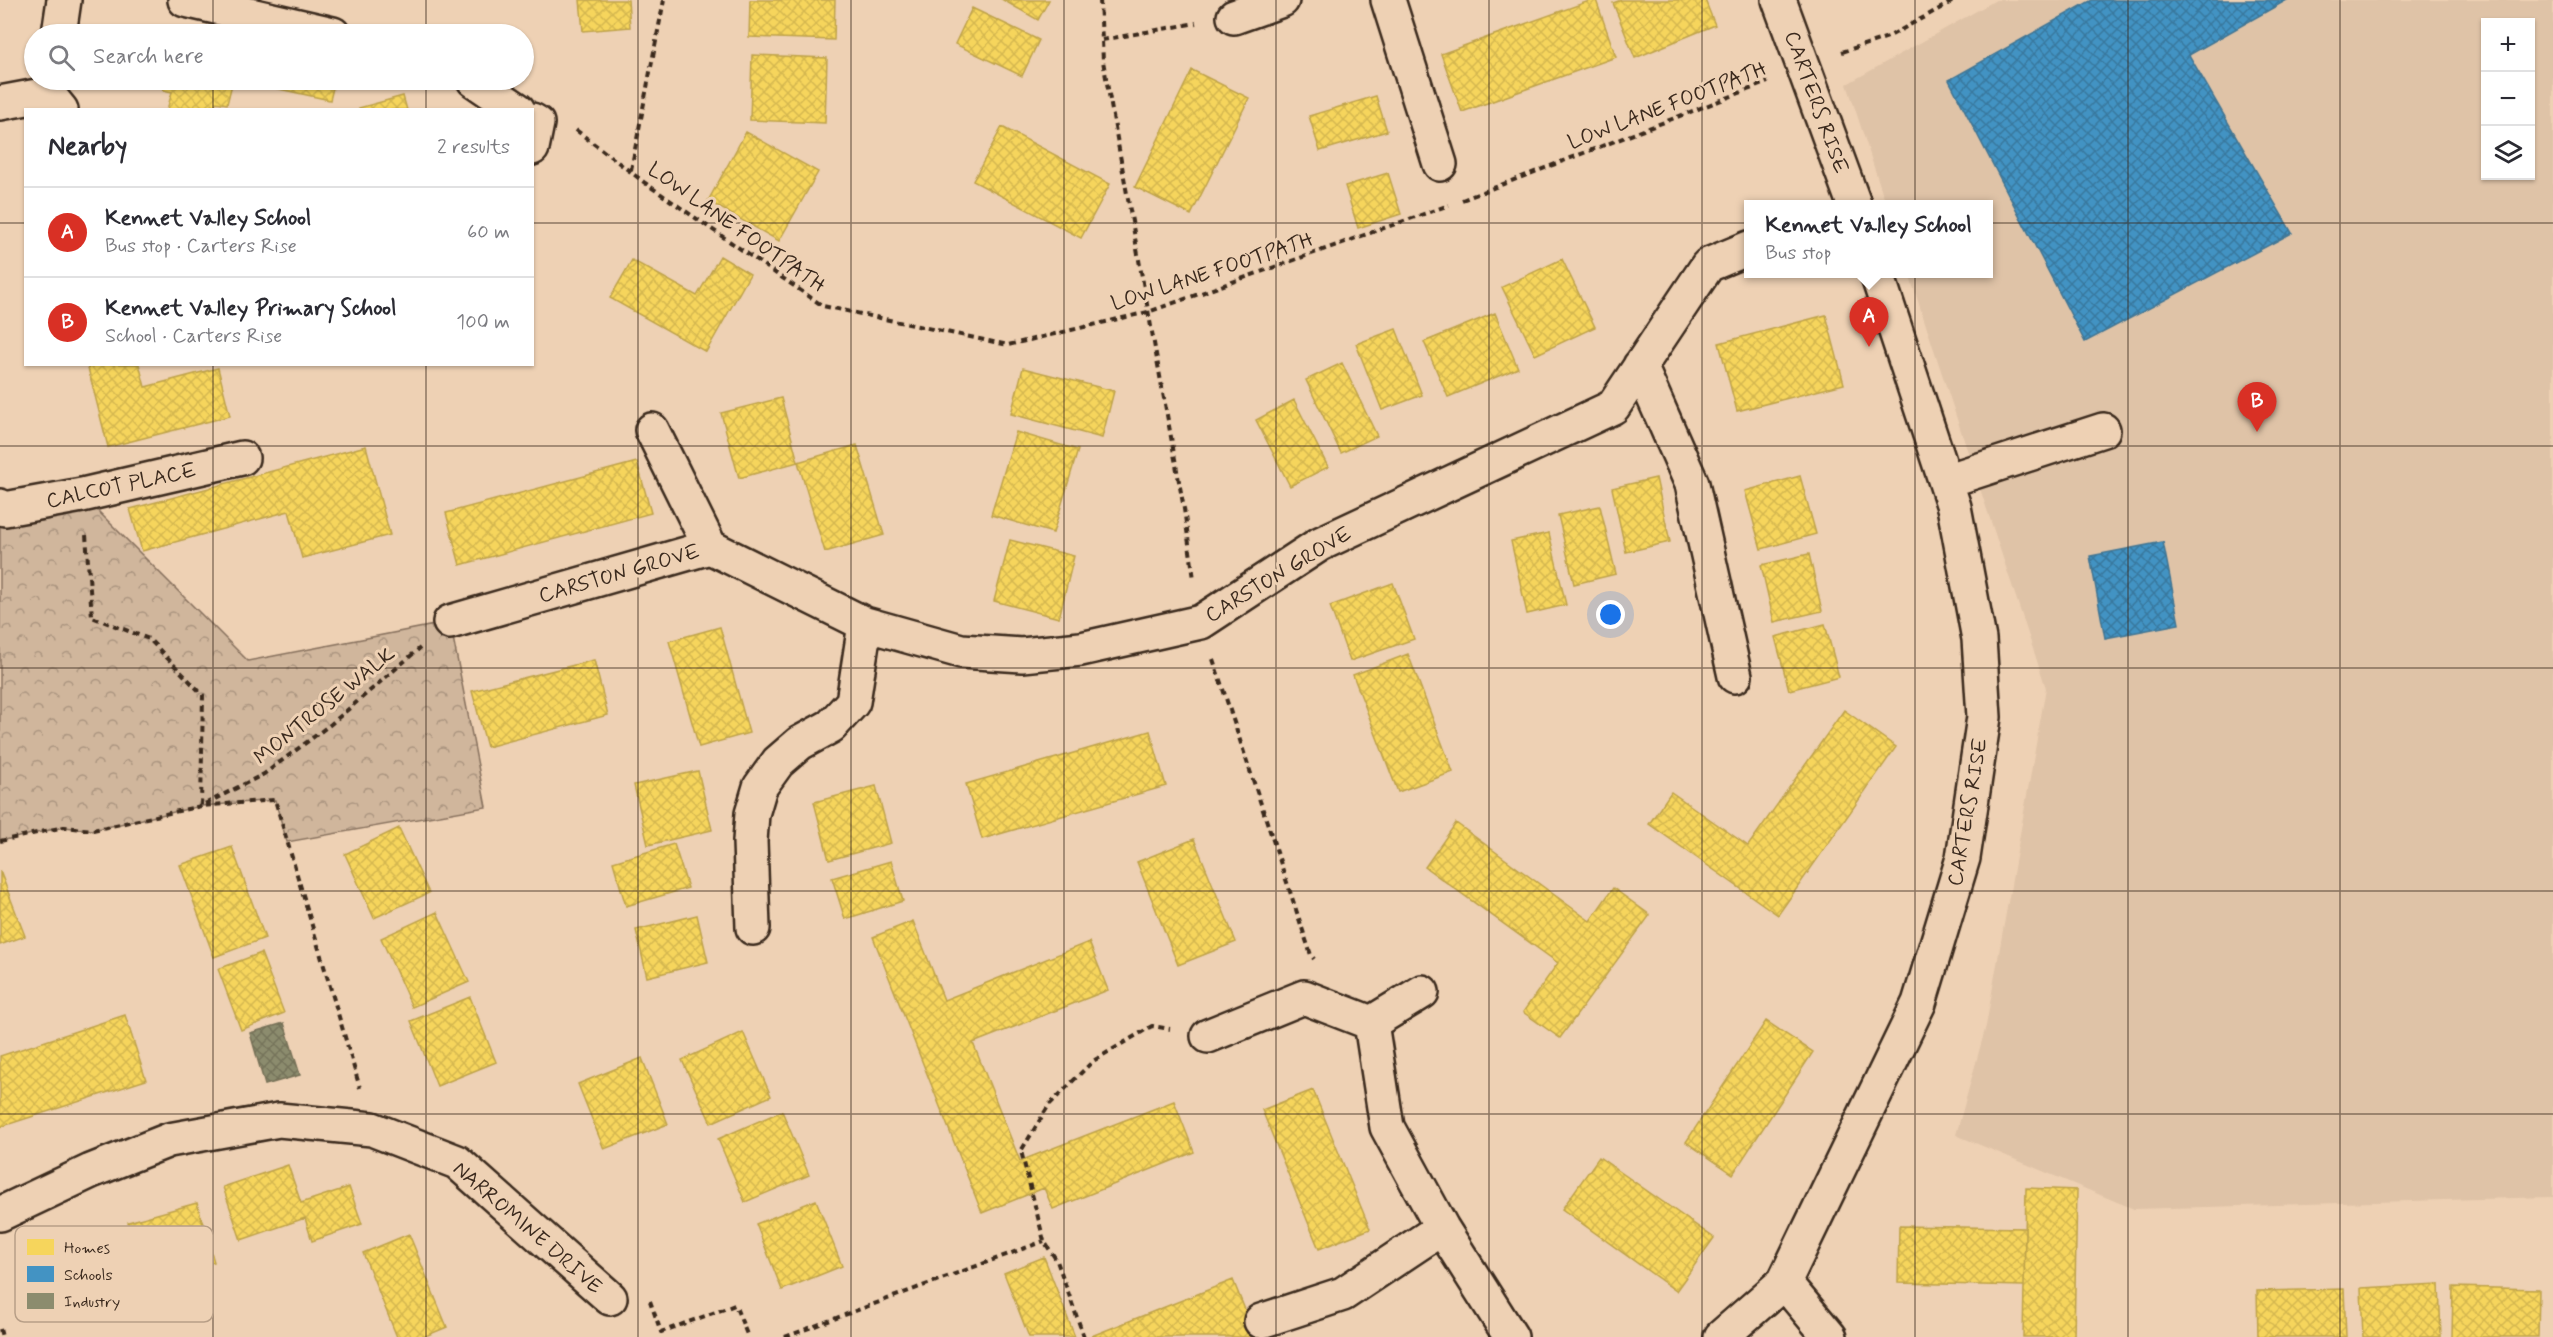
<!DOCTYPE html>
<meta charset="utf-8">
<style>
body{margin:0;font-family:Mynerve,sans-serif;background:#f2f2f3;color:#2b2b33}
.controls{position:absolute;right:18px;top:18px;display:grid;overflow:hidden;border-radius:0px;box-shadow:0 2px 4px #0004}
.controls button{width:54px;height:54px;display:grid;place-items:center;padding:0;border:0;border-bottom:2px solid #e1e1e2;background:#fff;color:#2b2b33;font:30px sans-serif}
.you{position:absolute;left:1611px;top:615px;width:21px;height:21px;margin:-15px;border:4px solid #fff;border-radius:50%;background:#1a73e8;box-shadow:0 0 0 9px #1a73e833}
.badge{display:grid;place-items:center;width:39px;height:39px;border-radius:50%;background:#d93025;color:#fff;font-size:20px;font-weight:700}
.pin{position:absolute;translate:-50% -50px;filter:drop-shadow(0 2px 3px #0008)}
.pin::after{content:'';position:absolute;top:32px;width:21px;height:18px;background:inherit;clip-path:polygon(0 0,100% 0,50% 100%)}
.popup{position:absolute;left:1744px;top:200px;width:249px;height:78px;box-sizing:border-box;display:grid;place-content:center;border-radius:0px;background:#fff;filter:drop-shadow(0 2px 4px #0005);font-size:20px;white-space:nowrap;color:#7c7c81}
.popup b{font-size:22px;color:#2b2b33}
.popup::after{content:'';position:absolute;left:50%;top:100%;margin-left:-12px;border:12px solid transparent;border-top-color:#fff}
.list{margin:0;padding:0;list-style:none}
h2{display:flex;justify-content:space-between;align-items:center;height:78px;margin:0;padding:0 24px;font-size:26px}
h2 small{font-size:20px;font-weight:400;color:#7c7c81}
.list li{display:grid;grid-template-columns:39px 1fr auto;gap:18px;align-items:center;box-sizing:border-box;height:90px;padding:0 24px;border-top:2px solid #e1e1e2}
.list b{display:block;font-size:22px;white-space:nowrap}
.list p{margin:0;font-size:20px;white-space:nowrap;color:#7c7c81}
.list em{font-size:20px;font-style:normal;color:#7c7c81}
.icon{flex:none;width:33px;height:33px;fill:none;stroke:currentColor;stroke-width:2;stroke-linecap:round;stroke-linejoin:round}
.map{position:relative;flex:none;width:2553px;height:1337px;overflow:hidden}
.search{position:absolute;background:#fff;box-shadow:0 2px 4px #0004;left:24px;top:24px;width:510px;height:66px;display:flex;align-items:center;gap:15px;box-sizing:border-box;padding:0 21px;border-radius:33px;color:#7c7c81;font-size:22px}
.panel{position:absolute;background:#fff;box-shadow:0 2px 4px #0004;left:24px;top:108px;width:510px;height:258px;border-radius:0px}
.map>svg:first-child{display:block}
.built{fill:#dfc3a7;fill-rule:evenodd}
.park{fill:url(#park-crowns);stroke:#86705d;stroke-width:1.5}
.homes{fill:url(#homes-cross-hatch);stroke:#bea249;stroke-width:1.5}
.schools{fill:url(#schools-cross-hatch);stroke:#417492;stroke-width:1.5}
.industry{fill:url(#industry-cross-hatch);stroke:#746f56;stroke-width:1.5}
.lines{fill:none;stroke-linecap:round;stroke-linejoin:round}
.minor-casing{stroke:#3b2a1e;stroke-width:38}
.path{stroke:#3b2a1e;stroke-width:4;stroke-dasharray:6 4.5;stroke-linecap:butt}
.minor{stroke:#eed1b4;stroke-width:33}
.grid{fill:none;stroke:#3b2a1e;stroke-width:1.5;stroke-opacity:0.55}
.labels{text-anchor:middle;stroke-width:6;stroke-linejoin:round;paint-order:stroke}
.street-label{font-size:21px;fill:#3b2a1e;stroke:#eed1b4}
.key{fill:#eed1b4;stroke:#b89f87;stroke-width:1.5}
.key-label{font-size:16px;fill:#3b2a1e}
</style>
<div class="map">
<svg width="2553" height="1337" viewBox="0 0 2553 1337">
<defs>
<pattern id="park-crowns" width="20" height="18" patternUnits="userSpaceOnUse" patternTransform="scale(1.5)"><rect width="20" height="18" fill="#d0b69c"/><path d="M2 6a3 3 0 1 1 6 0M12 15a3 3 0 1 1 6 0" fill="none" stroke="#aa947f"/></pattern>
<pattern id="homes-cross-hatch" width="8" height="8" patternUnits="userSpaceOnUse" patternTransform="scale(1.5)"><rect width="8" height="8" fill="#f6d55c"/><path d="M0 0l8 8M0 8l8-8" fill="none" stroke="#d4b750"/></pattern>
<pattern id="schools-cross-hatch" width="8" height="8" patternUnits="userSpaceOnUse" patternTransform="scale(1.5)"><rect width="8" height="8" fill="#4393c3"/><path d="M0 0l8 8M0 8l8-8" fill="none" stroke="#39789e"/></pattern>
<pattern id="industry-cross-hatch" width="8" height="8" patternUnits="userSpaceOnUse" patternTransform="scale(1.5)"><rect width="8" height="8" fill="#8c8c6e"/><path d="M0 0l8 8M0 8l8-8" fill="none" stroke="#74735a"/></pattern>
</defs>
<rect width="100%" height="100%" fill="#eed1b4"/>
<filter id="ink" filterUnits="userSpaceOnUse"><feTurbulence type="fractalNoise" baseFrequency=".0167" numOctaves="2"/><feDisplacementMap in="SourceGraphic" scale="12" xChannelSelector="R" yChannelSelector="G"/><feConvolveMatrix kernelMatrix="1 2 1 2 8 2 1 2 1" color-interpolation-filters="sRGB"/></filter>
<g filter="url(#ink)">
<path class="built" d="M 1996,0 L 2553,0 L 2553,1197 L 2134,1209 L 1956,1135 L 1986,1026 L 2046,688 L 1909,274 L 1989,274 L 1989,204 L 1886,204 L 1847,84 ZM 2486,22 L 2530,22 L 2530,176 L 2486,176 Z"/>
<path class="park" d="M 82,495 L 248,661 L 450,622 L 486,807 L 287,842 L 275,800 L 201,806 L 93,830 L 64,827 L 0,841 L 0,510 Z"/>
<path class="homes" d="M 580,0 L 628,0 L 630,27 L 583,31 Z
M 750,0 L 835,0 L 834,40 L 749,37 Z
M 1003,0 L 1049,0 L 1038,20 Z
M 1592,0 L 1596,0 L 1616,57 L 1462,112 L 1441,54 Z
M 1621,0 L 1705,0 L 1715,25 L 1635,58 L 1613,3 Z
M 972,8 L 1039,40 L 1022,76 L 955,44 Z
M 187,29 L 209,34 L 186,34 Z
M 752,55 L 827,58 L 825,123 L 750,120 Z
M 1192,70 L 1249,98 L 1191,215 L 1135,187 Z
M 166,80 L 233,80 L 227,104 L 216,102 L 214,110 L 167,110 L 172,92 L 163,90 Z
M 257,80 L 335,80 L 330,100 L 256,84 Z
M 403,96 L 407,110 L 360,110 L 359,108 Z
M 1376,96 L 1387,131 L 1320,151 L 1309,116 Z
M 1002,127 L 1110,184 L 1081,238 L 973,181 Z
M 746,132 L 818,172 L 779,241 L 708,201 Z
M 1388,173 L 1401,214 L 1358,228 L 1345,186 Z
M 720,256 L 750,274 L 706,352 L 610,298 L 632,260 L 697,296 Z
M 1562,259 L 1595,327 L 1535,355 L 1502,287 Z
M 1495,313 L 1518,368 L 1448,397 L 1424,342 Z
M 1826,315 L 1844,384 L 1737,411 L 1719,343 Z
M 1396,329 L 1422,395 L 1382,410 L 1356,344 Z
M 1342,363 L 1377,436 L 1341,453 L 1306,380 Z
M 87,364 L 139,364 L 145,387 L 218,368 L 230,416 L 108,447 Z
M 1023,368 L 1114,391 L 1102,438 L 1011,414 Z
M 781,398 L 798,462 L 739,478 L 721,413 Z
M 1294,400 L 1328,467 L 1290,486 L 1256,420 Z
M 1016,432 L 1078,450 L 1053,533 L 991,515 Z
M 857,445 L 884,535 L 825,552 L 798,462 Z
M 366,446 L 390,535 L 302,558 L 289,511 L 142,551 L 130,509 Z
M 637,462 L 651,513 L 460,565 L 446,513 Z
M 1800,476 L 1816,534 L 1761,549 L 1745,491 Z
M 1656,478 L 1670,542 L 1626,552 L 1612,488 Z
M 1600,506 L 1616,574 L 1574,584 L 1558,515 Z
M 1549,533 L 1566,605 L 1527,614 L 1511,541 Z
M 1010,540 L 1074,556 L 1059,618 L 994,601 Z
M 1809,554 L 1822,611 L 1774,622 L 1761,565 Z
M 1393,583 L 1414,639 L 1350,661 L 1330,606 Z
M 1825,624 L 1839,677 L 1789,690 L 1775,637 Z
M 720,627 L 749,733 L 699,747 L 669,641 Z
M 1408,654 L 1453,772 L 1398,792 L 1353,675 Z
M 594,660 L 608,715 L 487,747 L 472,691 Z
M 1844,710 L 1896,747 L 1778,915 L 1649,824 L 1671,792 L 1748,846 Z
M 1150,731 L 1166,786 L 982,839 L 966,784 Z
M 698,771 L 712,830 L 648,845 L 634,785 Z
M 876,786 L 891,843 L 829,860 L 814,802 Z
M 1456,823 L 1590,921 L 1613,888 L 1650,915 L 1560,1038 L 1523,1012 L 1558,963 L 1425,867 Z
M 399,828 L 429,893 L 374,918 L 345,854 Z
M 1194,839 L 1236,942 L 1178,965 L 1137,862 Z
M 674,844 L 688,888 L 626,906 L 613,862 Z
M 232,847 L 265,938 L 214,957 L 180,865 Z
M 891,861 L 903,901 L 845,919 L 832,878 Z
M 0,871 L 25,936 L 0,945 Z
M 437,912 L 469,982 L 412,1007 L 381,938 Z
M 697,915 L 708,962 L 647,977 L 636,930 Z
M 913,921 L 944,1000 L 1089,942 L 1108,990 L 973,1043 L 1020,1161 L 1174,1101 L 1194,1152 L 1053,1209 L 1044,1188 L 982,1213 L 873,937 Z
M 261,953 L 284,1013 L 241,1030 L 218,969 Z
M 470,997 L 496,1062 L 437,1086 L 411,1021 Z
M 125,1015 L 146,1080 L 0,1127 L 0,1056 Z
M 1766,1021 L 1813,1052 L 1733,1174 L 1686,1142 Z
M 743,1032 L 771,1096 L 711,1123 L 682,1060 Z
M 642,1058 L 668,1124 L 604,1149 L 578,1084 Z
M 1313,1090 L 1370,1229 L 1319,1249 L 1262,1110 Z
M 782,1111 L 809,1175 L 745,1202 L 718,1139 Z
M 1599,1157 L 1714,1238 L 1676,1291 L 1562,1209 Z
M 288,1165 L 301,1203 L 349,1187 L 362,1224 L 312,1241 L 305,1218 L 241,1240 L 223,1187 Z
M 2026,1188 L 2077,1190 L 2074,1337 L 2023,1337 Z
M 816,1200 L 842,1266 L 782,1290 L 756,1224 Z
M 197,1203 L 214,1262 L 144,1281 L 128,1222 Z
M 1899,1226 L 2025,1228 L 2024,1286 L 1898,1283 Z
M 409,1234 L 447,1327 L 423,1337 L 397,1337 L 363,1253 Z
M 94,1235 L 111,1294 L 53,1311 L 35,1253 Z
M 1044,1257 L 1075,1337 L 1029,1337 L 1004,1273 Z
M 1233,1280 L 1256,1337 L 1089,1337 Z
M 2439,1284 L 2441,1337 L 2363,1337 L 2361,1288 Z
M 2453,1287 L 2539,1289 L 2538,1337 L 2452,1337 Z
M 2344,1289 L 2346,1337 L 2258,1337 L 2257,1291 Z"/>
<path class="schools" d="M 2092,0 L 2287,0 L 2189,55 L 2292,233 L 2085,342 L 1949,80 Z
M 2163,542 L 2179,624 L 2105,638 L 2090,556 Z"/>
<path class="industry" d="M 284,1023 L 300,1075 L 265,1085 L 250,1033 Z"/>
<g class="lines">
<g class="minor-casing">
<path id="minor" d="M 185,0 L 333,34
M 1388,0 L 1440,164
M 1779,0 L 1854,204
M 1234,17 L 1282,0
M 59,34 L 64,0
M 474,80 L 518,110
M 0,103 L 48,94 L 61,110
M 532,120 L 537,123 L 532,148
M 1640,366 L 1692,484 L 1735,676
M 652,430 L 710,547
M 1946,481 L 2103,430
M 0,506 L 5,509 L 82,495 L 242,458
M 450,622 L 710,547 L 865,624 L 961,651 L 1022,655 L 1081,649 L 1201,622 L 1320,544 L 1613,407 L 1708,265 L 1749,248
M 753,928 L 750,841 L 752,814 L 760,787 L 778,762 L 800,743 L 831,726 L 853,702 L 865,624
M 1371,1023 L 1387,1127 L 1442,1228 L 1511,1337
M 1208,1036 L 1304,997 L 1371,1023 L 1422,992
M 0,1214 L 91,1171 L 169,1140 L 279,1120 L 372,1129 L 457,1162 L 610,1298
M 1784,1282 L 1830,1337
M 1261,1321 L 1343,1294 L 1442,1228
M 1721,1337 L 1784,1282 L 1919,1003 L 1963,858 L 1984,717 L 1979,639 L 1954,507 L 1877,274"/>
</g>
<path class="path" d="M 1100,0 L 1103,61 L 1184,509 L 1194,579
M 371,27 L 403,34
M 1102,40 L 1196,23
M 1842,52 L 1888,37 L 1955,0
M 576,130 L 645,183 L 823,306 L 1008,345 L 1148,312 L 1449,205
M 631,170 L 664,0
M 1462,200 L 1768,82
M 86,535 L 92,617 L 149,639 L 203,695 L 201,806 L 275,800 L 360,1088
M 1213,659 L 1311,955 L 1314,959
M 0,841 L 64,827 L 93,830 L 201,806 L 264,774 L 331,724 L 420,648
M 650,1301 L 661,1332 L 735,1305 L 748,1337
M 0,1329 L 2,1337
M 785,1337 L 1044,1241
M 1084,1337 L 1057,1261 L 1044,1241 L 1021,1151 L 1049,1105 L 1093,1061 L 1152,1026 L 1170,1029"/>
<use href="#minor" class="minor"/>
</g>
</g>
<path class="grid" d="M 213,0 L 213,34M 426,0 L 426,34M 638,0 L 638,1337M 851,0 L 851,1337M 1064,0 L 1064,1337M 1276,0 L 1276,1337M 1489,0 L 1489,1337M 1702,0 L 1702,1337M 1915,0 L 1915,1337M 2128,0 L 2128,1337M 2340,0 L 2340,1337M 213,80 L 213,110M 426,80 L 426,110M 0,223 L 26,223M 532,223 L 2553,223M 213,364 L 213,1337M 426,364 L 426,1337M 0,446 L 2553,446M 0,668 L 2553,668M 0,891 L 2553,891M 0,1114 L 2553,1114"/>
<g class="labels">
<g class="street-label">
<text transform="translate(1817 102) rotate(70)" y="7">CARTERS RISE</text>
<text transform="translate(1667 105) rotate(-21)" y="7">LOW LANE FOOTPATH</text>
<text transform="translate(737 227) rotate(35)" y="7">LOW LANE FOOTPATH</text>
<text transform="translate(1212 271) rotate(-18)" y="7">LOW LANE FOOTPATH</text>
<text transform="translate(121 485) rotate(-12)" y="7">CALCOT PLACE</text>
<text transform="translate(619 573) rotate(-16)" y="7">CARSTON GROVE</text>
<text transform="translate(1278 574) rotate(-31)" y="7">CARSTON GROVE</text>
<text transform="translate(324 705) rotate(-39)" y="7">MONTROSE WALK</text>
<text transform="translate(1967 812) rotate(-80)" y="7">CARTERS RISE</text>
<text transform="translate(528 1227) rotate(41)" y="7">NARROMINE DRIVE</text>
</g>
</g>
<rect x="15" y="1226" width="198" height="96" rx="9" class="key"/>
<rect x="27" y="1239" width="27" height="16" fill="#f6d55c"/>
<rect x="27" y="1266" width="27" height="16" fill="#4393c3"/>
<rect x="27" y="1293" width="27" height="16" fill="#8c8c6e"/>
<g class="key-label">
<text x="64" y="1253">Homes</text>
<text x="64" y="1280">Schools</text>
<text x="64" y="1307">Industry</text>
</g>
</svg>
<div class="controls">
<button>+</button>
<button>−</button>
<button><svg class="icon" aria-label="layers" viewBox="0 0 24 24"><path d="M12 4l9 5-9 5-9-5zM3 14l9 5 9-5"/></svg></button>
</div>
<div class="you"></div>
<div class="pin badge" style="left:1869px;top:347px">A</div>
<div class="popup"><b>Kennet Valley School</b>Bus stop</div>
<div class="pin badge" style="left:2257px;top:432px">B</div>
<div class="search"><svg class="icon" aria-label="search" viewBox="0 0 24 24"><circle cx="10" cy="10" r="6"/><path d="M15 15l6 6"/></svg>Search here</div>
<section class="panel">
<h2>Nearby<small>2 results</small></h2>
<ul class="list">
<li><span class="badge">A</span><div><b>Kennet Valley School</b><p>Bus stop · Carters Rise</p></div><em>60 m</em></li>
<li><span class="badge">B</span><div><b>Kennet Valley Primary School</b><p>School · Carters Rise</p></div><em>100 m</em></li>
</ul>
</section>
</div>
